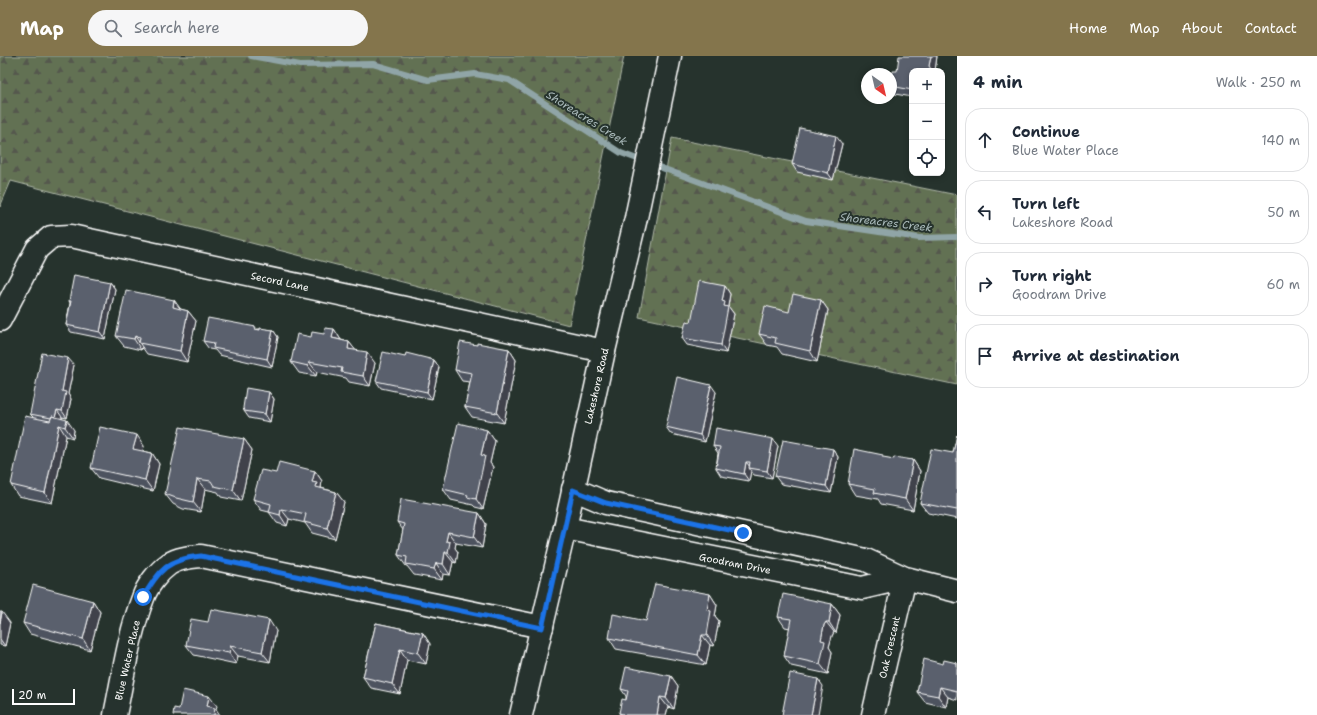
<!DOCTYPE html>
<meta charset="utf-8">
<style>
body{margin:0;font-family:"Shantell Sans",sans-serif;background:#f6f6f7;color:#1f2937}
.controls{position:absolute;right:12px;top:12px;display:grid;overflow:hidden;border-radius:8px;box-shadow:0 2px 6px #0003}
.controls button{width:36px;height:36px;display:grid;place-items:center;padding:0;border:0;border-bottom:1px solid #e0e1e3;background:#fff;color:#1f2937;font:20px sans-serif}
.compass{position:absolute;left:861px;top:12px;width:36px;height:36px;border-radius:50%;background:#fff;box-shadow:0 2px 6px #0003;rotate:146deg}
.scale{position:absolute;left:12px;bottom:10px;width:63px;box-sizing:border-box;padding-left:4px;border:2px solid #fff;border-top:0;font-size:11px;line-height:14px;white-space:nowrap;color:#fff;-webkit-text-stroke:3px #26332d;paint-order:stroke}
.stop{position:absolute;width:12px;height:12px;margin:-9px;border:3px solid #1a73e8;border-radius:50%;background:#fff}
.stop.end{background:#1a73e8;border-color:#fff;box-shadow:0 1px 4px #0008}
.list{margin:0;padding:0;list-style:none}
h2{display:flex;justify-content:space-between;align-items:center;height:52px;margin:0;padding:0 16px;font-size:17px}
h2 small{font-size:13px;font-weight:400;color:#747a83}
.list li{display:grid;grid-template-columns:26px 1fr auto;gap:12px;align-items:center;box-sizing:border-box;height:64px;margin:0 8px 8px;padding:0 8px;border:1px solid #e0e1e3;border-radius:16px}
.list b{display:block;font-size:15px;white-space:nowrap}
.list p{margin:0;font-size:13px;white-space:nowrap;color:#747a83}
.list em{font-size:13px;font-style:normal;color:#747a83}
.icon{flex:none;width:22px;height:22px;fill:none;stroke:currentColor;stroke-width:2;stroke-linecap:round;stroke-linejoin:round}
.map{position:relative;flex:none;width:957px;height:659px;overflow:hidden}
header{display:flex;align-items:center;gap:24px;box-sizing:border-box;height:56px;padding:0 20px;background:#84754c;color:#fff}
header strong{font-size:19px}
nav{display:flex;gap:22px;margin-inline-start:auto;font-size:14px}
.search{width:280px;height:36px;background:#f6f6f7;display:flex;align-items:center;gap:10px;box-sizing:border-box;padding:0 14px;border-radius:22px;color:#747a83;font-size:15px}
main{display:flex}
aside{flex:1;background:#fff}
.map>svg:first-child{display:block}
.forest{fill:url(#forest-firs);stroke:#b0b8a9}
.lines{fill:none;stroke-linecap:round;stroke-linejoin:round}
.stream{stroke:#90a5a7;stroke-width:6}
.minor-casing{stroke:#fff;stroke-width:25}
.major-casing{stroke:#fff;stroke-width:25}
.minor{stroke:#26332d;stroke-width:22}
.major{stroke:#26332d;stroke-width:22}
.wall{fill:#4d535e;stroke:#fff}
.shaded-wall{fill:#3f434c;stroke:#fff}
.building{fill:#5a606d;stroke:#fff}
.route{stroke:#1a73e8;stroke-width:5}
.labels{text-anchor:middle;stroke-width:4;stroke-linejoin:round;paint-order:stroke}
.street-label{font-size:10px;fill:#fff;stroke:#26332d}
.water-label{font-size:11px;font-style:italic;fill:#acbcbd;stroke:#26332d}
</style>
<header>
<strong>Map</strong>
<div class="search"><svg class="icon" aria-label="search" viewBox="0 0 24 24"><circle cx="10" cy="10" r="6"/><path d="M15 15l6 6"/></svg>Search here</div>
<nav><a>Home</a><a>Map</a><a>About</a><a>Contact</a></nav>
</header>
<main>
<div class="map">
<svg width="957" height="659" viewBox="0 0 957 659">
<defs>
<pattern id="forest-firs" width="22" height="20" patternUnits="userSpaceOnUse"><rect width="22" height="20" fill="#627153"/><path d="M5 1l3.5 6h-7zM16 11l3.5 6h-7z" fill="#54594e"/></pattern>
</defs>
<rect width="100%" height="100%" fill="#26332d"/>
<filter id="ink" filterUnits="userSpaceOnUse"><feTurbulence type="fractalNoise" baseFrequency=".025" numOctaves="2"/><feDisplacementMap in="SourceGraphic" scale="8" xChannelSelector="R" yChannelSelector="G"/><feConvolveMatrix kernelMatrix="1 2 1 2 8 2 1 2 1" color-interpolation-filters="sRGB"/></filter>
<g filter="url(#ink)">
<path class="forest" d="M 0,0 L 624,0 L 569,269 L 11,125 L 0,151 Z
M 672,82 L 957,139 L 957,329 L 639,261 Z"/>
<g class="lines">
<path class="stream" d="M 251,0 L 300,9 L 373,8 L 428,24 L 475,18 L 509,24 L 621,97 L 806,165 L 919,182 L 957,181"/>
<g class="minor-casing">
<path id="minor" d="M 0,264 L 37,193 L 51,181 L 71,180 L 604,295
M 573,433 L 606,447 L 866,504 L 905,522 L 957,535
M 565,472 L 862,532 L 905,522
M 115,659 C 123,621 129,578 143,542 C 147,530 158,516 169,508 C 178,502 190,501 201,500 L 542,571
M 873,659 L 905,522"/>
</g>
<g class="major-casing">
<path id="major" d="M 521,659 L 565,472 L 604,295 L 636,162 L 670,0"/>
</g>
<use href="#minor" class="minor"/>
<use href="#major" class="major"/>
</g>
<path class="wall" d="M 937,0 L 935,15 L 912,15 L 912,41 L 895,38 L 891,31 L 891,26 L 897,15 Z
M 842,88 L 833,124 L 797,116 L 792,108 Z
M 110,226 L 115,233 L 105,283 L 71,276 L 66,269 L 70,247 L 69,245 Z
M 725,230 L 730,238 L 728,250 L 734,258 L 726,297 L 687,289 L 682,282 L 691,266 Z
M 174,244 L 180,253 L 188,255 L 196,265 L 187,306 L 147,298 L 142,291 L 141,294 L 124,290 L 116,280 Z
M 821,244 L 828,254 L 817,306 L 782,298 L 777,291 L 767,289 L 759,278 L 789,256 Z
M 258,273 L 273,274 L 278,281 L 272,311 L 219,299 L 215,294 L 209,293 L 203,285 Z
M 334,273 L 341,284 L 349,286 L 355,294 L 375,307 L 370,330 L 349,326 L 346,322 L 317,316 L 316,320 L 299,317 L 291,306 L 324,278 Z
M 477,289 L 509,293 L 516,304 L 504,367 L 472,361 L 465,351 L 470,326 L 462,325 L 455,314 Z
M 405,301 L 434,304 L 439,311 L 432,343 L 381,332 L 376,325 Z
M 74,309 L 68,338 L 71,343 L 67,362 L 62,361 L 62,363 L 74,374 L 73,382 L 66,380 L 52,447 L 18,440 L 11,429 L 33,361 L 30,358 Z
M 269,336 L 274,343 L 270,366 L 249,362 L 244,355 Z
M 716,336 L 705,386 L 671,378 L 666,371 Z
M 487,374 L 495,385 L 490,407 L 493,411 L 483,453 L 475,451 L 473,449 L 451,444 L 443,433 Z
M 957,379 L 957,463 L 928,457 L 920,447 L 953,397 Z
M 244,383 L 252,394 L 241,445 L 221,441 L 218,436 L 205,433 L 201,456 L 183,453 L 173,448 L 165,438 Z
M 144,390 L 143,395 L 152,397 L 159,408 L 153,435 L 99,422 L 91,412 Z
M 713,390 L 778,390 L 772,422 L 754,419 L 751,415 L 749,425 L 721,420 L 716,412 L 718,397 Z
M 833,393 L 838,401 L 831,437 L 781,428 L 775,420 Z
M 885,402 L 894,403 L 913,404 L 920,415 L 913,454 L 881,448 L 878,443 L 855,439 L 848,428 Z
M 315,415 L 322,425 L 321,432 L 336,436 L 344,446 L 335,483 L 312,477 L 305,467 L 289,463 L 287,470 L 277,467 L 269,456 L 261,454 L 253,443 L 276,417 Z
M 479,457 L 486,468 L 482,492 L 456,487 L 455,492 L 458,496 L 456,507 L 453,506 L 450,519 L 443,518 L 442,524 L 414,519 L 407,510 L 406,510 L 398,499 L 403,474 L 397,466 Z
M 710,538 L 717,549 L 715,560 L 719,565 L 714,590 L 710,589 L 706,609 L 616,593 L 609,582 L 646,565 Z
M 93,545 L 100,556 L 90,594 L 30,578 L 23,567 Z
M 832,548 L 840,559 L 836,577 L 834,576 L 832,580 L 829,591 L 832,596 L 828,618 L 791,610 L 784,600 L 790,572 L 785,571 L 778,561 Z
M 0,556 L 10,567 L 5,590 L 0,589 Z
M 208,566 L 276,575 L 270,606 L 238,600 L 236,608 L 194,599 L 186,589 Z
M 376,567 L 423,577 L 430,588 L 426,608 L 407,604 L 400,638 L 371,632 L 363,621 Z
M 957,607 L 957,644 L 948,641 L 946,651 L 925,646 L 917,636 L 943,608 Z
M 671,620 L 678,630 L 674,653 L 668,651 L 666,659 L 620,659 L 619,657 L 626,644 L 626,640 L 621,633 Z"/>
<path class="shaded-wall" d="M 931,0 L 937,0 L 935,15 L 930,15 L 929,10 Z
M 836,80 L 842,88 L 833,124 L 828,117 Z
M 110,226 L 115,233 L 105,283 L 100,276 Z
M 725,230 L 730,238 L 728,250 L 734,258 L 726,297 L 721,289 L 724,250 L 722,245 Z
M 174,244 L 182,255 L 173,251 Z
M 821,244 L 828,254 L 817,306 L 810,295 Z
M 188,255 L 196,265 L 187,306 L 180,295 Z
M 334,273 L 341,284 L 332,282 Z
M 273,274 L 278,281 L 272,311 L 267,303 Z
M 135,280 L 142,291 L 141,294 L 134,283 Z
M 349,286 L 357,296 L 348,293 Z
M 509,293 L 516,304 L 504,367 L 497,357 Z
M 367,296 L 375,307 L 370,330 L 363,320 Z
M 68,302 L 74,309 L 68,338 L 71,343 L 67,362 L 62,355 L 62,335 Z
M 434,304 L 439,311 L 432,343 L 427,336 Z
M 309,306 L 317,316 L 316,320 L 308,310 Z
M 711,329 L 716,336 L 705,386 L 700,379 Z
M 269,336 L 274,343 L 270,366 L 265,358 Z
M 57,354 L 62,361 L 60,370 L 55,362 Z
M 67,364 L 74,374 L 73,382 L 65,371 Z
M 59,369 L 66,380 L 52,447 L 45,437 Z
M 487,374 L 495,385 L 490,407 L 493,411 L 483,453 L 476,443 L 481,399 Z
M 137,379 L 144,390 L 141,404 L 133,393 Z
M 244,383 L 252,394 L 241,445 L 233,434 Z
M 773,383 L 778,390 L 772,422 L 767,415 Z
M 833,393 L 838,401 L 831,437 L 826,430 Z
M 152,397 L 159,408 L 153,435 L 145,424 Z
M 913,404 L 920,415 L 913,454 L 905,443 Z
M 746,406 L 751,412 L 749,412 L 751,415 L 749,425 L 744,418 Z
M 315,415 L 322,425 L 321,432 L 323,441 L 312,426 Z
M 197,423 L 205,433 L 201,456 L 193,446 Z
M 336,436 L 344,446 L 335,483 L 327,472 Z
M 281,453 L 289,463 L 287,470 L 280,459 Z
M 479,457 L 486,468 L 482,492 L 474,481 Z
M 448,476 L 456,487 L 455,492 L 458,496 L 456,507 L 448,496 L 446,485 Z
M 445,496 L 453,506 L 450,519 L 443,508 Z
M 436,507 L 443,518 L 442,524 L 434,513 Z
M 710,538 L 717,549 L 715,560 L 719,565 L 714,590 L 707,579 L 707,554 Z
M 93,545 L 100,556 L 90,594 L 83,583 Z
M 832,548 L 840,559 L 836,577 L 829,566 Z
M 2,556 L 10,567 L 5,590 L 0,583 L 0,567 Z
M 269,564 L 276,575 L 270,606 L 262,596 Z
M 826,566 L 834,576 L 832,580 L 829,591 L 832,596 L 828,618 L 820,608 L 821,584 L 824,569 Z
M 423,577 L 430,588 L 426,608 L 418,597 Z
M 702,579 L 710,589 L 706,609 L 698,599 Z
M 230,590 L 238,600 L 236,608 L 229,597 Z
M 400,593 L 407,604 L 400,638 L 392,628 Z
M 671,620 L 678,630 L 674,653 L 666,642 Z
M 818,623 L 823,630 L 818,659 L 811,659 Z
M 940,631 L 948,641 L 946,651 L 938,640 Z
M 209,640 L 217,650 L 216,653 L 220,659 L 213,659 L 207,650 Z
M 660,641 L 668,651 L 666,659 L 657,659 Z"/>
<path class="building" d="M 899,0 L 931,0 L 929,10 L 931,13 L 930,15 L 912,15 L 912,34 L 891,30 L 891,26 L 893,15 L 897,15 Z
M 800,72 L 836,80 L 828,117 L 792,108 Z
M 74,219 L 110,226 L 100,276 L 66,269 L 71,245 L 69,245 Z
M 699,225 L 725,230 L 722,245 L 725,246 L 724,250 L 728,251 L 721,289 L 682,282 L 686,265 L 691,266 Z
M 126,234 L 174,244 L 173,251 L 188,255 L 180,295 L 139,287 L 140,281 L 135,280 L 134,283 L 116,280 Z
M 793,238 L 821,244 L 810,295 L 775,287 L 776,282 L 759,278 L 765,250 L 789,256 Z
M 208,262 L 256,271 L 255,273 L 260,274 L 260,272 L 273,274 L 267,303 L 213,292 L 214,287 L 203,285 Z
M 325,272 L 334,273 L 332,282 L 349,286 L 348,293 L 367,296 L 363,320 L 341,316 L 342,312 L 309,306 L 308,310 L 291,306 L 297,278 L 311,281 L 312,276 L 324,278 Z
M 460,286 L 477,289 L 477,287 L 509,293 L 497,357 L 465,351 L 472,317 L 455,314 Z
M 383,296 L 405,301 L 406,297 L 434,304 L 427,336 L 376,325 Z
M 42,297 L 68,302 L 62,335 L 66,336 L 62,355 L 57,354 L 55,361 L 52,360 L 51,362 L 30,358 Z
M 677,321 L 711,329 L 700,379 L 666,371 Z
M 246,332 L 269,336 L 265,358 L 244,355 L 243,352 Z
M 25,360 L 50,365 L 52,360 L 67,364 L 65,371 L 59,369 L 45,437 L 11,429 Z
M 458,367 L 487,374 L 481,399 L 485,400 L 476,443 L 467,441 L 468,439 L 443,433 Z
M 100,371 L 137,379 L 133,393 L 152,397 L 145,424 L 91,412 Z
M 180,371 L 244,383 L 233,434 L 214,430 L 211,425 L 197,423 L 193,446 L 176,442 L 165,438 Z
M 716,372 L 773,383 L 767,415 L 749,412 L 750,406 L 746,406 L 744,418 L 716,412 L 720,391 L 713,390 Z
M 957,379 L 957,454 L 920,447 L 931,393 L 953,397 Z
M 783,384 L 833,393 L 826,430 L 775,420 Z
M 854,393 L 883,399 L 883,401 L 894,403 L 894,401 L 913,404 L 905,443 L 874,437 L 875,433 L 848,428 Z
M 279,406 L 315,415 L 312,426 L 317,427 L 316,431 L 336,436 L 327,472 L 304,466 L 306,458 L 281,453 L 280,459 L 269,456 L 271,448 L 253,443 L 261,414 L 276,417 Z
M 401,443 L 479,457 L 474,481 L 448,476 L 446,485 L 450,486 L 448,496 L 445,496 L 443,508 L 436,507 L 434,513 L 406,508 L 407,501 L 398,499 L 404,468 L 397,466 Z
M 655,528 L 710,538 L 707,554 L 711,555 L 707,579 L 702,579 L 698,599 L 609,582 L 613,558 L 646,565 Z
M 33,529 L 93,545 L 83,583 L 23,567 Z
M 783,538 L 832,548 L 829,566 L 826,566 L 824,569 L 821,584 L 825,585 L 820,608 L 784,600 L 791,563 L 778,561 Z
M 211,553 L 269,564 L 262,596 L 230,590 L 229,597 L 186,589 L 191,563 L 208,566 Z
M 0,556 L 2,556 L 0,567 Z
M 376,567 L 423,577 L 418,597 L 400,593 L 392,628 L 363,621 Z
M 924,603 L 943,608 L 944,604 L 957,607 L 957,635 L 940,631 L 938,640 L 917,636 Z
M 626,611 L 671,620 L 666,642 L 660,641 L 657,659 L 622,659 L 623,658 L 619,657 L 622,643 L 626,644 L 628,635 L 621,633 Z
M 790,617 L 818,623 L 811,659 L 782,659 Z
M 183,634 L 209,640 L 207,650 L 215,652 L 214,659 L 173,659 L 174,652 L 179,653 Z"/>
</g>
<g class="lines" filter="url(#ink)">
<path class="route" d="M 143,541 C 160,514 167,503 201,500 L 542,572 L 573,434 L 606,447 L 743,477"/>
</g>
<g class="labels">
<g class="street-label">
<text transform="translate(280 225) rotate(12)" y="4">Secord Lane</text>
<text transform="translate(596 330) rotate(-77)" y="4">Lakeshore Road</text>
<text transform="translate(735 507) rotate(11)" y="4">Goodram Drive</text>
<text transform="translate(889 591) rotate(-77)" y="4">Oak Crescent</text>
<text transform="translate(127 604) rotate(-77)" y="4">Blue Water Place</text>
</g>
<g class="water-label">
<text transform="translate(587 62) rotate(32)" y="4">Shoreacres Creek</text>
<text transform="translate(886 166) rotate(7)" y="4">Shoreacres Creek</text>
</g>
</g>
</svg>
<div class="controls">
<button>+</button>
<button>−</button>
<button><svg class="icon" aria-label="locate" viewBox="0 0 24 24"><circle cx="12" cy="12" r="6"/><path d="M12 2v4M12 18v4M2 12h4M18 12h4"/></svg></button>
</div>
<svg class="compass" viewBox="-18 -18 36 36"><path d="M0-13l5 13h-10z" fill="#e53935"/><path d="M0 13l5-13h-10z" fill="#747a83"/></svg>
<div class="scale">20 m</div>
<div class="stop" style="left:143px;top:541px"></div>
<div class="stop end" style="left:743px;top:477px"></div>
</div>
<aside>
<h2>4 min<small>Walk · 250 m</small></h2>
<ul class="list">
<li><svg class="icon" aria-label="ahead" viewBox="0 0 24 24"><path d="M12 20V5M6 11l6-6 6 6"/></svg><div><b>Continue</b><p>Blue Water Place</p></div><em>140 m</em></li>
<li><svg class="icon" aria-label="left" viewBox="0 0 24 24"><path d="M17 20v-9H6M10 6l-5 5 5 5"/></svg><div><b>Turn left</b><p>Lakeshore Road</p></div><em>50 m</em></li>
<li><svg class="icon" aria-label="right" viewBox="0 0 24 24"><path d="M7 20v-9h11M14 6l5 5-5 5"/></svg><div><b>Turn right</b><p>Goodram Drive</p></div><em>60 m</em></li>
<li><svg class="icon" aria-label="arrive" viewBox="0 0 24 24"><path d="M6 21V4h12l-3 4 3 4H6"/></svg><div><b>Arrive at destination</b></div></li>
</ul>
</aside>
</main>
